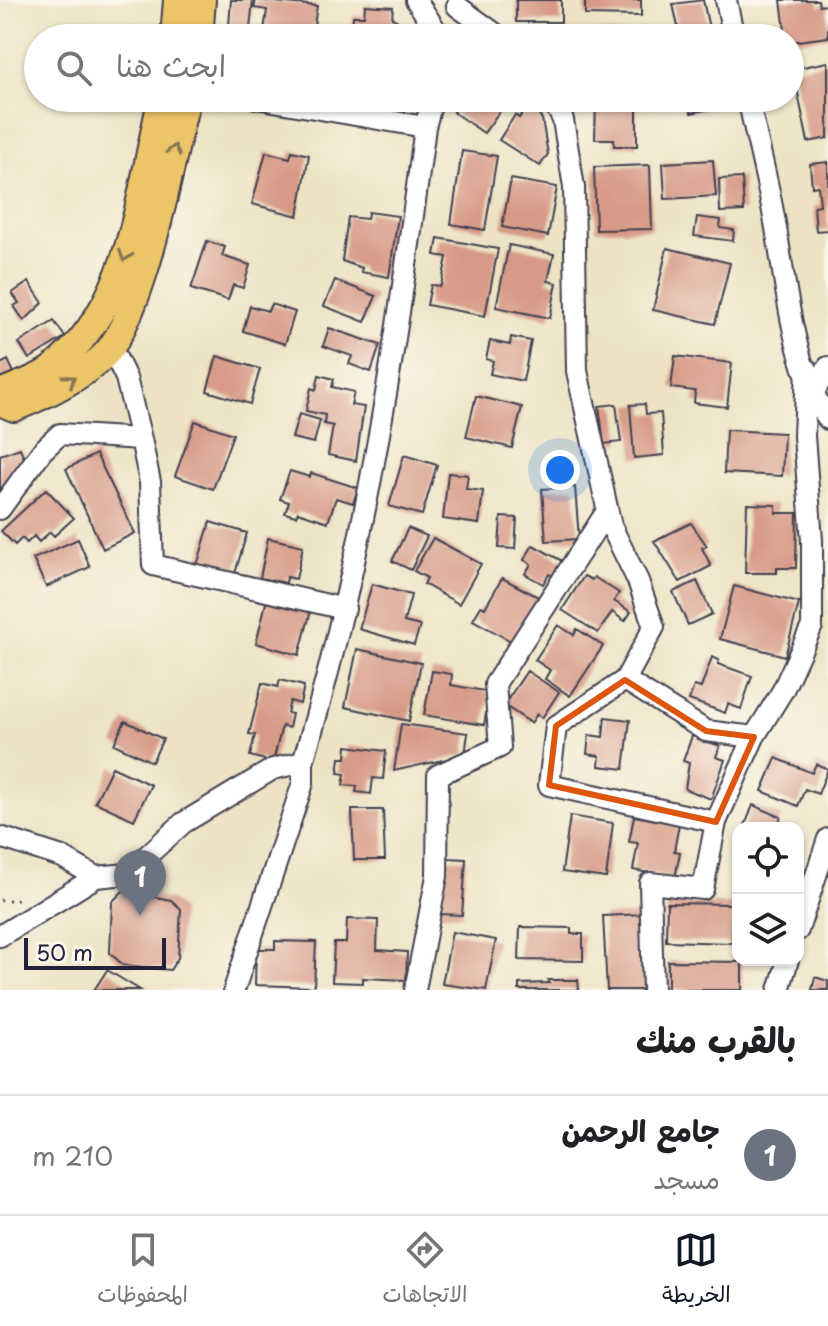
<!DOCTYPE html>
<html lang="ar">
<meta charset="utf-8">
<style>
body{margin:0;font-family:"Playpen Sans","Playpen Sans Arabic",sans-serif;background:#f2f2f2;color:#202124;direction:rtl}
.controls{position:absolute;right:24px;bottom:24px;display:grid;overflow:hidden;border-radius:16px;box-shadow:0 2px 6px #0004}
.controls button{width:72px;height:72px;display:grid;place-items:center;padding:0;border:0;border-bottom:2px solid #e0e0e0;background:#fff;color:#202124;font:40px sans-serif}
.scale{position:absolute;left:24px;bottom:20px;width:142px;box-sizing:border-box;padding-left:8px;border:4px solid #22223b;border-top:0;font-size:22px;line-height:28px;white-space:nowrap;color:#22223b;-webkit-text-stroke:6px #fbf7ec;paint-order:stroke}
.you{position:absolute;left:560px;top:470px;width:28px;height:28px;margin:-20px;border:6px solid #fff;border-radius:50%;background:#1a73e8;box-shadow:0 0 0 12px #1a73e833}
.badge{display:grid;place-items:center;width:52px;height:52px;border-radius:50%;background:#111827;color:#fff;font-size:26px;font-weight:700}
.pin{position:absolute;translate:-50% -66px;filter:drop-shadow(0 2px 4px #0008)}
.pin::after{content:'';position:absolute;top:42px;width:28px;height:24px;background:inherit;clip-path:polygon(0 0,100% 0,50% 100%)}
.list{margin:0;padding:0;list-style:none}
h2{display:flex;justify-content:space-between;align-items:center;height:104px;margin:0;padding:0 32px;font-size:34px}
h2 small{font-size:26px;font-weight:400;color:#757577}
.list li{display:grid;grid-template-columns:52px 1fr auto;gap:24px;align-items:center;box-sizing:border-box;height:120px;padding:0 32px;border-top:2px solid #e0e0e0}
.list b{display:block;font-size:30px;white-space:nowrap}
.list p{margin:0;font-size:26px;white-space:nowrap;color:#757577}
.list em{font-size:26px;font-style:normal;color:#757577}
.icon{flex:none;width:44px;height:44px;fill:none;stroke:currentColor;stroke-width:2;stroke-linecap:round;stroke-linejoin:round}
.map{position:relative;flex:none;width:828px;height:990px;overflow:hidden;direction:ltr}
.search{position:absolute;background:#fff;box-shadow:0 2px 6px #0004;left:24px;right:24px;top:24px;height:88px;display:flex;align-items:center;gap:20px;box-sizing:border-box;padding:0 28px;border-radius:44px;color:#757577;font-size:30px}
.sheet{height:224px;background:#fff}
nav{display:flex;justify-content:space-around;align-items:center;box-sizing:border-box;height:112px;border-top:2px solid #e0e0e0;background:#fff;font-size:22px;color:#757577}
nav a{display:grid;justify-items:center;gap:4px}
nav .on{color:#111827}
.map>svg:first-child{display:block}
.building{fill:#d79a86}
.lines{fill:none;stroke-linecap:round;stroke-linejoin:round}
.minor-casing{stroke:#403f50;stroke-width:24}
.major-casing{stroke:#403f50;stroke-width:30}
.path{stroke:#403f50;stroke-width:3;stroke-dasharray:2 6;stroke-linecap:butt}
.minor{stroke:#fff;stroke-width:20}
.major{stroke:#edc569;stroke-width:26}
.oneway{stroke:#887452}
.marked{fill:none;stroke:#de560e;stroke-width:6;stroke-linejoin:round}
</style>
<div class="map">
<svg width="828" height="990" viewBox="0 0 828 990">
<rect width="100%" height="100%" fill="#fbf7ec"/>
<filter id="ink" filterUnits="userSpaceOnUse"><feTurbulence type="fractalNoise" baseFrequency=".0125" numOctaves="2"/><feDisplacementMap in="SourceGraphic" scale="16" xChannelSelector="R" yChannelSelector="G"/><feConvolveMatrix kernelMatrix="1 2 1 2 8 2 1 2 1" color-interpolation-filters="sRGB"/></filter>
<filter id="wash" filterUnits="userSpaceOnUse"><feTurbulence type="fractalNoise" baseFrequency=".006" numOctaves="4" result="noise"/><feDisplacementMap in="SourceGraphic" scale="32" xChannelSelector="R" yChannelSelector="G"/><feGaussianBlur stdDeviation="1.8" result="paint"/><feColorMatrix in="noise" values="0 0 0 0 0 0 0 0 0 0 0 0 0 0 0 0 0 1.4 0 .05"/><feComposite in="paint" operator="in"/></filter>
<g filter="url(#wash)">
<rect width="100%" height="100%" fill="#ede3c4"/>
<g id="blocks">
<path class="building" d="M 231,0 L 253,0 L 249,38 L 228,38 Z
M 256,0 L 317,6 L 312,38 L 263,38 L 267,10 L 254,8 Z
M 516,0 L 561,0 L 561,22 L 516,22 Z
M 585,0 L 641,0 L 641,16 L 585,15 Z
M 703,0 L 711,38 L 663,38 L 662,30 L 678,27 L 673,4 Z
M 781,0 L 818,0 L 819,6 L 828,5 L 828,37 L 790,42 L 786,38 Z
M 365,5 L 393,7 L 392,18 L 398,21 L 397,38 L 352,38 L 353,16 L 364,16 Z
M 597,31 L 647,36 L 647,38 L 596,38 Z
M 828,62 L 828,138 L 808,142 L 793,69 Z
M 348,98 L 386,98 L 385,111 L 347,109 Z
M 462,98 L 509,98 L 484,133 L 453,112 Z
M 688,98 L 723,98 L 724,106 L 691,113 Z
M 596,100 L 637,100 L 637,146 L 614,146 L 614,139 L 595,139 Z
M 529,104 L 542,119 L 548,154 L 540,166 L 499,140 L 515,115 L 519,118 Z
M 292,151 L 309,155 L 298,216 L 252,204 L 266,152 L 290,158 Z
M 462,151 L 497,156 L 485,230 L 451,224 Z
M 713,160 L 716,196 L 665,199 L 663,163 Z
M 828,162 L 828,230 L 816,231 L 814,206 L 820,205 L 818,186 L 812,187 L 810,164 Z
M 650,165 L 652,229 L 596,230 L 594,167 Z
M 742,178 L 744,211 L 720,212 L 719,179 Z
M 511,179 L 557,187 L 548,236 L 502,227 Z
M 368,212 L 398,216 L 389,277 L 361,272 L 362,268 L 342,261 L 348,217 L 367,219 Z
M 697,217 L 721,220 L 720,228 L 734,230 L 733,241 L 694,236 Z
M 438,238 L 498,249 L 485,316 L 427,305 L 431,285 L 441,286 L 447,257 L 435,255 Z
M 207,241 L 225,247 L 222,256 L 250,265 L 243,288 L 233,285 L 228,300 L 191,289 Z
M 509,245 L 554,254 L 548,281 L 557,283 L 550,318 L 496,307 Z
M 667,248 L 730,263 L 715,324 L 653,310 Z
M 335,280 L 376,296 L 365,322 L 324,306 Z
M 29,282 L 43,303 L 24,321 L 14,306 L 19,303 L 12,293 Z
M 271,304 L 295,312 L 285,344 L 243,331 L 250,306 L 268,311 Z
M 54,321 L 65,337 L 29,359 L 19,343 Z
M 329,328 L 380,345 L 371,372 L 349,364 L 352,356 L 323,346 Z
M 511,337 L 531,341 L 523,381 L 490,374 L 493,361 L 486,359 L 490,341 L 510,345 Z
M 217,356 L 260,369 L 250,404 L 207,391 Z
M 675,356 L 732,363 L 727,407 L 694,403 L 695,391 L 671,388 Z
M 8,360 L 15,375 L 0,382 L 0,364 Z
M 319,375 L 334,379 L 332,387 L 354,392 L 351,405 L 364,407 L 356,461 L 328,455 L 333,426 L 324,424 L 325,415 L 306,411 L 311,388 L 316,390 Z
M 476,396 L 522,407 L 512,448 L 466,437 Z
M 616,404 L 621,442 L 604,444 L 599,406 Z
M 645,404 L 646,414 L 661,413 L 664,455 L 634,458 L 630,405 Z
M 299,414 L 320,420 L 314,443 L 292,438 Z
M 195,421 L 233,434 L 213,489 L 175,476 Z
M 726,430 L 784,433 L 782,476 L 724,473 Z
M 20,448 L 27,465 L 0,498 L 0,455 Z
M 96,454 L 135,533 L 103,549 L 66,469 Z
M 404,455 L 437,465 L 422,515 L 389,506 Z
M 290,471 L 310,477 L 311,473 L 358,488 L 353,503 L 336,498 L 328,522 L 298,512 L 296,516 L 285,513 L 289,502 L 280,499 Z
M 448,473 L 468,475 L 466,489 L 483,491 L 479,524 L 443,519 Z
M 575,487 L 579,539 L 546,541 L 542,489 Z
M 46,489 L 74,518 L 54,536 L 50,532 L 39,542 L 34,536 L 27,543 L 22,538 L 15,545 L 1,531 Z
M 747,504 L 776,505 L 776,513 L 797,513 L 796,568 L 777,568 L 777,573 L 745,573 Z
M 501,517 L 517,518 L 515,549 L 499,548 Z
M 210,522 L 247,533 L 233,580 L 196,569 Z
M 691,523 L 707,546 L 702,548 L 711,566 L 680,582 L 654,541 Z
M 408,528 L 427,536 L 411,570 L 392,561 Z
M 268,538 L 303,546 L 296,579 L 287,577 L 286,583 L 260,578 Z
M 433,538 L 481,564 L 459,604 L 424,584 L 427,578 L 414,571 Z
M 78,539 L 90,567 L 46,587 L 33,559 Z
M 533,545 L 564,562 L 556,578 L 549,574 L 543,584 L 525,574 L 531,564 L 524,560 Z
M 584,576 L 592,580 L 594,577 L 619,593 L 614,601 L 631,612 L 625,621 L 612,612 L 598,633 L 562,610 Z
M 502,578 L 542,599 L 518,645 L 473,620 L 481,606 L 485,608 Z
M 697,581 L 712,614 L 688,625 L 673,592 Z
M 372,584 L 411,595 L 404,622 L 420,626 L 414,645 L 359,629 Z
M 734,586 L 799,603 L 785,656 L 720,639 Z
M 268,595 L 312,607 L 299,655 L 256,643 Z
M 558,625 L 574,635 L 577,629 L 603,646 L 570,696 L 545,679 L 550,670 L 535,660 Z
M 357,649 L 421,663 L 409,721 L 345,707 Z
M 712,657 L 719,660 L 718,664 L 752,676 L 741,709 L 728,704 L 725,713 L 689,700 L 694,686 L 701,688 Z
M 432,671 L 452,674 L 451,685 L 490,692 L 484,725 L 424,715 Z
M 527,671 L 559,692 L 542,718 L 537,714 L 531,723 L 504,705 Z
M 280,680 L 304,686 L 300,704 L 290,701 L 287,713 L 292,714 L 289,728 L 282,726 L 273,762 L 250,756 L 255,735 L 249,734 L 262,683 L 278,687 Z
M 605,717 L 630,720 L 624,769 L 599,766 L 600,756 L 587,754 L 589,735 L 603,737 Z
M 125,721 L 163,739 L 152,762 L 114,744 Z
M 401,724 L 468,733 L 465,755 L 394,771 Z
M 692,736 L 720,746 L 716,757 L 725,760 L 711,799 L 685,789 L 689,763 L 683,761 Z
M 347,746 L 386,751 L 383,779 L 373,778 L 371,794 L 356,792 L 357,786 L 343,785 L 345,774 L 338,773 L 340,758 L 346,758 Z
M 776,758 L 812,773 L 816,764 L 828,769 L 818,794 L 805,789 L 798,806 L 762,791 Z
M 112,767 L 151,785 L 134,820 L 95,802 Z
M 753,805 L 781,817 L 776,828 L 744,828 Z
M 352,810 L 383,810 L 385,860 L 354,860 Z
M 570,816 L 613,823 L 606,878 L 562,872 Z
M 634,816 L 679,824 L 674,851 L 680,852 L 675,878 L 633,870 L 638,843 L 629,842 Z
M 447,858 L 466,859 L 462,915 L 440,914 Z
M 123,891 L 171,900 L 181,909 L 178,958 L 170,970 L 123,965 L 110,953 L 112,902 Z
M 667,903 L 733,904 L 732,943 L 666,941 Z
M 644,914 L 648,990 L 607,990 L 603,916 Z
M 347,919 L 378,920 L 377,950 L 407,952 L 406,980 L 363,978 L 363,983 L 332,982 L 334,943 L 346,943 Z
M 520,927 L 571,928 L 571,934 L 583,934 L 583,961 L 519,960 Z
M 452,932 L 496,940 L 486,990 L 442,984 Z
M 275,941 L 316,942 L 314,987 L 255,985 L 256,949 L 275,949 Z
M 668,961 L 742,962 L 742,990 L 668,990 Z
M 107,970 L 140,990 L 94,990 Z
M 815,977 L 828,981 L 828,990 L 812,990 Z
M 548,980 L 578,980 L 579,990 L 519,990 L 519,984 L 549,983 Z"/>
</g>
</g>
<g filter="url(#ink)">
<use href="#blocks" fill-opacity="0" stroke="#403f50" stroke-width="2"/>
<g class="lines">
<g class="minor-casing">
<path id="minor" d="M 416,0 L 441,38
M 726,0 L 734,38
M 457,6 L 501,38
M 256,98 L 425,127
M 552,98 L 563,120 L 574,187 L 577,371 L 611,526 L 638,581 L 654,627 L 625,680 L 706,731 L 754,737 L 783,690 L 812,626 L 812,541 L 804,436 L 807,369
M 748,98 C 756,136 766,174 773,212 C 786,277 790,363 828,419
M 111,347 L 126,378 L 141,439
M 814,392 L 828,367
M 0,509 L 42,451 L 60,434 L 141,439 L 150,482 L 153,565 L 345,609
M 625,680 L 556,726 L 549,785 L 716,822 L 754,737
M 0,837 L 62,857 L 96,877 L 0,936
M 96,877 L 127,874 L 183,823 L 273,769 L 303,762
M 798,930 L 828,839
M 234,990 L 303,783 L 303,762 C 365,555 397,341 425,127 L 433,98
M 415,990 L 437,876 L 438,775 L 500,747 L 495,684 L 607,511
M 653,990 L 650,883 L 703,889 L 716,822
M 779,990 L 788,960"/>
</g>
<g class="major-casing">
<path id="major" d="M 174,38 L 177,0
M 199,38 L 202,0
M 0,393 C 16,386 36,380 50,370 C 134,306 138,193 162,98
M 0,402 L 14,408 C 43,397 94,372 112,346 C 150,287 169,168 187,98"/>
</g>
<path class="path" d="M 0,900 L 20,900"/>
<use href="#minor" class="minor"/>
<use href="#major" class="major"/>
</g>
<defs><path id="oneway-chevron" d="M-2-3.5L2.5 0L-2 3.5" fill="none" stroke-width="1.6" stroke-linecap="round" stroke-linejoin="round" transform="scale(2)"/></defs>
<g class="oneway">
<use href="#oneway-chevron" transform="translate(174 150) rotate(-76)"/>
<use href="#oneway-chevron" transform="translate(125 256) rotate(108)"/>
<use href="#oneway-chevron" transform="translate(70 380) rotate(-36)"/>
</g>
</g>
<path class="marked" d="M 625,680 L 706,731 L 754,737 L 716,822 L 549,785 L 556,726 Z"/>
</svg>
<div class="controls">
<button><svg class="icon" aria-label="locate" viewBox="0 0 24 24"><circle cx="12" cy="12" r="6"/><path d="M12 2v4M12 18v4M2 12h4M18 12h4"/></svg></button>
<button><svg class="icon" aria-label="layers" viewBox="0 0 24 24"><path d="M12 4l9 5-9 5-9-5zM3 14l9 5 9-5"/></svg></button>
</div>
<div class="scale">50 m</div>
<div class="you"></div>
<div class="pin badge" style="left:140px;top:916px;background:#6b7280">1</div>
<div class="search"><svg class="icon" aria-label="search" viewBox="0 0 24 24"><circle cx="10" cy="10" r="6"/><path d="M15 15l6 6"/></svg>ابحث هنا</div>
</div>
<section class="sheet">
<h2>بالقرب منك<small></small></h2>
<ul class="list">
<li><span class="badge" style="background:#6b7280">1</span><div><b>جامع الرحمن</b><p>مسجد</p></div><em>210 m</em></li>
</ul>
</section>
<nav>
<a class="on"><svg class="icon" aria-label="map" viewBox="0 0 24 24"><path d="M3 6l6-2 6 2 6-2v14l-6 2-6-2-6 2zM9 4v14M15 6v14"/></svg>الخريطة</a>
<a><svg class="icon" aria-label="directions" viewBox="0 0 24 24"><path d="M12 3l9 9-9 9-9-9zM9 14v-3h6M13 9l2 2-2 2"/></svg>الاتجاهات</a>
<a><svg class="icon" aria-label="saved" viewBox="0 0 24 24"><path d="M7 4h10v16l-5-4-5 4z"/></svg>المحفوظات</a>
</nav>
